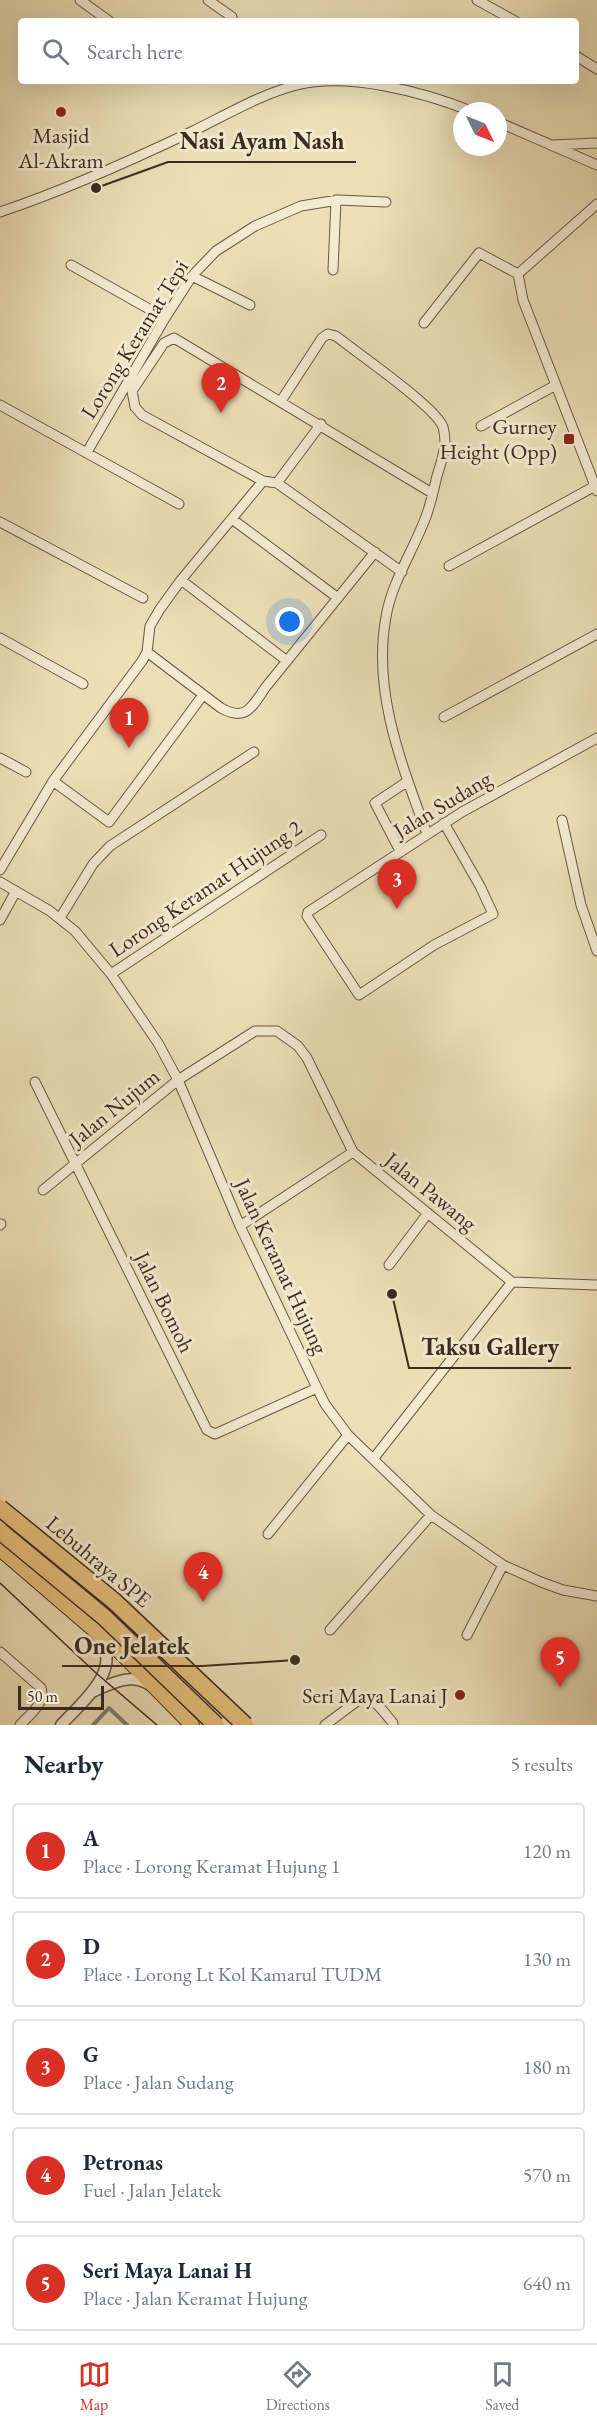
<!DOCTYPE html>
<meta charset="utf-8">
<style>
body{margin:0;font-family:"EB Garamond",serif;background:#f2f2f3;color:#1f2937}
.compass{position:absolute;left:453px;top:102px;width:54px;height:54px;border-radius:50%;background:#fff;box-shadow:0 6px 24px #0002;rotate:133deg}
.scale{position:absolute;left:18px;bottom:15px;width:86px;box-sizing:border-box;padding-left:6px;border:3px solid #3e2a20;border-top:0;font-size:16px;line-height:21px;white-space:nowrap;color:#3e2a20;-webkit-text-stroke:4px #f3ead0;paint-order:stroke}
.you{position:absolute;left:290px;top:622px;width:21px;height:21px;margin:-15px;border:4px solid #fff;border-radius:50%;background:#1a73e8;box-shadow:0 0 0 9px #1a73e833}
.badge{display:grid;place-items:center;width:39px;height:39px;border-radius:50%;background:#d93025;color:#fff;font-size:20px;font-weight:700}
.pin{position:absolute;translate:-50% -50px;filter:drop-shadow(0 2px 3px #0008)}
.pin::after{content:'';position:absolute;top:32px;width:21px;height:18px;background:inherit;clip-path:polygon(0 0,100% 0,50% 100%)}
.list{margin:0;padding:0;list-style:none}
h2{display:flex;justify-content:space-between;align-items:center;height:78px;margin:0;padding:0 24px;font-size:26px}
h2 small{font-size:20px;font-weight:400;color:#747a83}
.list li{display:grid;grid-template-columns:39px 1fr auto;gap:18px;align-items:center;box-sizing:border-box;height:96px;margin:0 12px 12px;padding:0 12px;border:2px solid #e0e1e3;border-radius:6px}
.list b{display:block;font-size:22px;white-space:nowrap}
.list p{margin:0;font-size:20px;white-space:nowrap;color:#747a83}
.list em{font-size:20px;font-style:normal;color:#747a83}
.icon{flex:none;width:33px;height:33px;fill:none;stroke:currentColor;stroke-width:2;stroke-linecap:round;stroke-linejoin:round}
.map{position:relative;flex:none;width:597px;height:1725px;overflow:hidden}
.search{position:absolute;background:#fff;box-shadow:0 6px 24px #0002;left:18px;right:18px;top:18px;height:66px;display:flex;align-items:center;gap:15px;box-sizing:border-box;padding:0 21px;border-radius:6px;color:#747a83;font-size:22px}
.sheet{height:618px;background:#fff}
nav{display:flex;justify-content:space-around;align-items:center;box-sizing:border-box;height:84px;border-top:2px solid #e0e1e3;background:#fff;font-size:16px;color:#747a83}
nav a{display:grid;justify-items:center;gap:3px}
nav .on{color:#d93025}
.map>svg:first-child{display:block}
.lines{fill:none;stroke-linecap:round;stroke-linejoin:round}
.stream{stroke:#758275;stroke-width:4}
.minor-casing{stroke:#6a5746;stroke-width:11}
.tertiary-casing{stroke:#6a5746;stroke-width:13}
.primary-casing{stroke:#3e2a20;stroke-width:16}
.minor{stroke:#f3ead0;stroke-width:9}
.tertiary{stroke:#f3ead0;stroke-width:10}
.primary{stroke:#e6c07c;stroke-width:14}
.tram{stroke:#3e2a20;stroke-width:1.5}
.motorway-bridge-casing{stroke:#3e2a20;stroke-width:19;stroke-linecap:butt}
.motorway-bridge{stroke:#e6c07c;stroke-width:16}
.poi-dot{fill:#8f2418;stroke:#f3ead0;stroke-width:2}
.labels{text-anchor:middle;stroke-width:6;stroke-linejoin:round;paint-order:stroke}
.poi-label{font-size:22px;fill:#3e2a20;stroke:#f3ead0;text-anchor:end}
.street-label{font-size:22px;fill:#3e2a20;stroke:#f3ead0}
.leader{fill:none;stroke:#3e2a20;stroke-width:2}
.callout-dot{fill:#3e2a20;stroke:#f3ead0;stroke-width:2}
.callout-label{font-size:24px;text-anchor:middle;font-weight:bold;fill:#3e2a20;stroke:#f3ead0;stroke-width:6;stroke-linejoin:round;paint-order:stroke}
</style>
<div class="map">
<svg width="597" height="1725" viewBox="0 0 597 1725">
<rect width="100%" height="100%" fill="#ecdfb7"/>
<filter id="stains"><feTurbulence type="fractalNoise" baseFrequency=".00333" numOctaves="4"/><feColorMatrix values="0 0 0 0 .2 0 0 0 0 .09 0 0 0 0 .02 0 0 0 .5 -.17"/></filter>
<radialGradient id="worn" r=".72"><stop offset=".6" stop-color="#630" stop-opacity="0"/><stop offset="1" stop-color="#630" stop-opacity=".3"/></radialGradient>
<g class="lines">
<path class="stream" d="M 93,1725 L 109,1708 L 127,1725"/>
<g class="minor-casing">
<path id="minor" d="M 80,0 L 109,21
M 208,0 L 232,17 L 233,21
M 477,0 L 515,21
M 576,56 L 597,69
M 498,122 L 597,165
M 553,145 L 597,143
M 0,212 C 66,190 130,161 193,131 C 226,115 261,94 297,85 C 348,72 423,92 471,111
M 71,265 L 165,318
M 333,270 L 336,200
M 518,274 L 523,300 L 597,491
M 518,274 L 597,204
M 192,276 L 250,305
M 424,323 L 479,253 L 518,274
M 281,401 L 322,338 L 328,334 L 336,336 C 357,353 436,407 443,427 C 448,445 442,459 437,476 C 433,492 430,509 423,524 C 411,554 391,585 386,617 C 372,692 402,765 427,834
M 0,405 L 179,504
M 481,426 L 556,385
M 87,452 L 165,318 L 192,276 L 216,251 L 255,226 L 301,206 L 338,200 L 386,202
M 263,481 L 142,415 L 135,407 L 132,391 L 164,343 L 174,338 L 432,493
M 277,483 L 402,572
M 232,519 L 338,598
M 0,522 L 143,598
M 449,566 L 595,486
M 181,580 L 287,661
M 0,638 L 83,684
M 147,652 L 221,708 C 246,722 252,707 265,688 L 375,552
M 444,717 L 597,634
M 0,758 L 26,772
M 53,781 L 142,661 L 147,652 L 150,626 L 160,609 L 181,580 L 263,481 L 277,483 L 321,424
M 562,820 L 581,905 L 597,951
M 444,823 L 480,886 L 493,914 L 434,945 L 359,995 L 307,916 L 308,912 L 462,812 L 597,738
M 400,851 L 375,803 L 408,781
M 0,870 L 53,781 L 109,822 L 203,695
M 0,882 L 50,911 L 75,931 L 111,974 L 158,1043 L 178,1080 L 240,1226 L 317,1388 L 325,1404 L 348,1435 L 431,1515 L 503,1565 L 541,1582 L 563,1590 L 597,1596
M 60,918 L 93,864 L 110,846 L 254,752
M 0,920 L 16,891
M 111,974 L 321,835
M 35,1082 L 207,1430 L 215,1434 L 317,1388
M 43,1190 L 178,1080 L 255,1031 L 277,1031 L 298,1046 L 307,1058 L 353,1152 L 512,1282
M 0,1225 L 1,1224
M 240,1226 L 353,1152
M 389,1265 L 428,1213
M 512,1282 L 597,1285
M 374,1458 L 512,1282
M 268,1534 L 348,1435
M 330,1630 L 431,1515
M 467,1635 L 503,1565
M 0,1652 L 41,1688 C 46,1703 29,1715 20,1725
M 325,1725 L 360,1699 C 374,1695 384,1713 393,1723"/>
</g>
<g class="tertiary-casing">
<path id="tertiary" d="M 92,1692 C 111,1684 130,1672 150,1685
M 61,1725 C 81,1703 125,1669 98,1637"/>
</g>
<g class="primary-casing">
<path id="primary" d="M 0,1549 L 121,1653 L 192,1725"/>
</g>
<use href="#minor" class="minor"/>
<use href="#tertiary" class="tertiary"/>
<use href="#primary" class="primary"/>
<path class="tram" d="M 0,1583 L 96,1673 L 157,1725"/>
<g class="motorway-bridge-casing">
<path id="motorway-bridge" d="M 0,1508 L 114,1601 L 245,1725
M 0,1531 L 104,1617 L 216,1725"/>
</g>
<use href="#motorway-bridge" class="motorway-bridge"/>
</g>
<g class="poi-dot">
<circle cx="61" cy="112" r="6"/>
<rect x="563" y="433" width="12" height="12" rx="3"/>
<circle cx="460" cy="1695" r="6"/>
</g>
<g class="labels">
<g class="poi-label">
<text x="61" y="143" text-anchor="middle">Masjid<tspan x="61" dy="25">Al-Akram</tspan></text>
<text x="557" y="434">Gurney<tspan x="557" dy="25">Height (Opp)</tspan></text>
<text x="448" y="1703">Seri Maya Lanai J</text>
</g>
<g class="street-label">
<text transform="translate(134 339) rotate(-58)" y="8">Lorong Keramat Tepi</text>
<text transform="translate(442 804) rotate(-31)" y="8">Jalan Sudang</text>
<text transform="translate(205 888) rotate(-34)" y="8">Lorong Keramat Hujung 2</text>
<text transform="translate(114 1107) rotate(-39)" y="8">Jalan Nujum</text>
<text transform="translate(431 1191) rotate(39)" y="8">Jalan Pawang</text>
<text transform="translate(282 1266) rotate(65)" y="8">Jalan Keramat Hujung</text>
<text transform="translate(165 1302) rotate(64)" y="8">Jalan Bomoh</text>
<text transform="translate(99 1561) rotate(40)" y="8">Lebuhraya SPE</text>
</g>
</g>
<path class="leader" d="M96 188L168 162H356M392 1294L409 1368H571M295 1660L202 1666H62"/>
<g class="callout-dot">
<circle cx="96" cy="188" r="6"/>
<circle cx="392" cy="1294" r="6"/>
<circle cx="295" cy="1660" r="6"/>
</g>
<g class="callout-label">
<text x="262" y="149">Nasi Ayam Nash</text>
<text x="490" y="1355">Taksu Gallery</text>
<text x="132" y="1654">One Jelatek</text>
</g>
<rect width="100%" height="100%" filter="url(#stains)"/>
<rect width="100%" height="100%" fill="url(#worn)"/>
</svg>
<svg class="compass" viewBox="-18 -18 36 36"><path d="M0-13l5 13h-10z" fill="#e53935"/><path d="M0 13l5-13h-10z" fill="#747a83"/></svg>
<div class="scale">50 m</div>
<div class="you"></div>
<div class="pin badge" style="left:129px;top:748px">1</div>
<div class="pin badge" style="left:221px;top:413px">2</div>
<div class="pin badge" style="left:397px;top:909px">3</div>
<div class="pin badge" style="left:203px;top:1602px">4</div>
<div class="pin badge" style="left:560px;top:1687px">5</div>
<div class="search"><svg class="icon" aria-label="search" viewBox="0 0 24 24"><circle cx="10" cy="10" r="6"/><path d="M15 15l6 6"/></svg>Search here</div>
</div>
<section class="sheet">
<h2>Nearby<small>5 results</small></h2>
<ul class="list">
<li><span class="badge">1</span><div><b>A</b><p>Place · Lorong Keramat Hujung 1</p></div><em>120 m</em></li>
<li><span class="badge">2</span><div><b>D</b><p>Place · Lorong Lt Kol Kamarul TUDM</p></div><em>130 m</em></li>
<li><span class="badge">3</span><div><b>G</b><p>Place · Jalan Sudang</p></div><em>180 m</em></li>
<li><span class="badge">4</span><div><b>Petronas</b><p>Fuel · Jalan Jelatek</p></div><em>570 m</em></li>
<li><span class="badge">5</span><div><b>Seri Maya Lanai H</b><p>Place · Jalan Keramat Hujung</p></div><em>640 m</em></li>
</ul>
</section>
<nav>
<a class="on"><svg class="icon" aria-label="map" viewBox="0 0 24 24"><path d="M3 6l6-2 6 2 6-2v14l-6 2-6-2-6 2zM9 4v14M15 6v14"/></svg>Map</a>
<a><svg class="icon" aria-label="directions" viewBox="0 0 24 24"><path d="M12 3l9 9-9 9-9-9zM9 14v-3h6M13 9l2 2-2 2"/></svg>Directions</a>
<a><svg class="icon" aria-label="saved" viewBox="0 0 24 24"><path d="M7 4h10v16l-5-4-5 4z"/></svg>Saved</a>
</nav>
